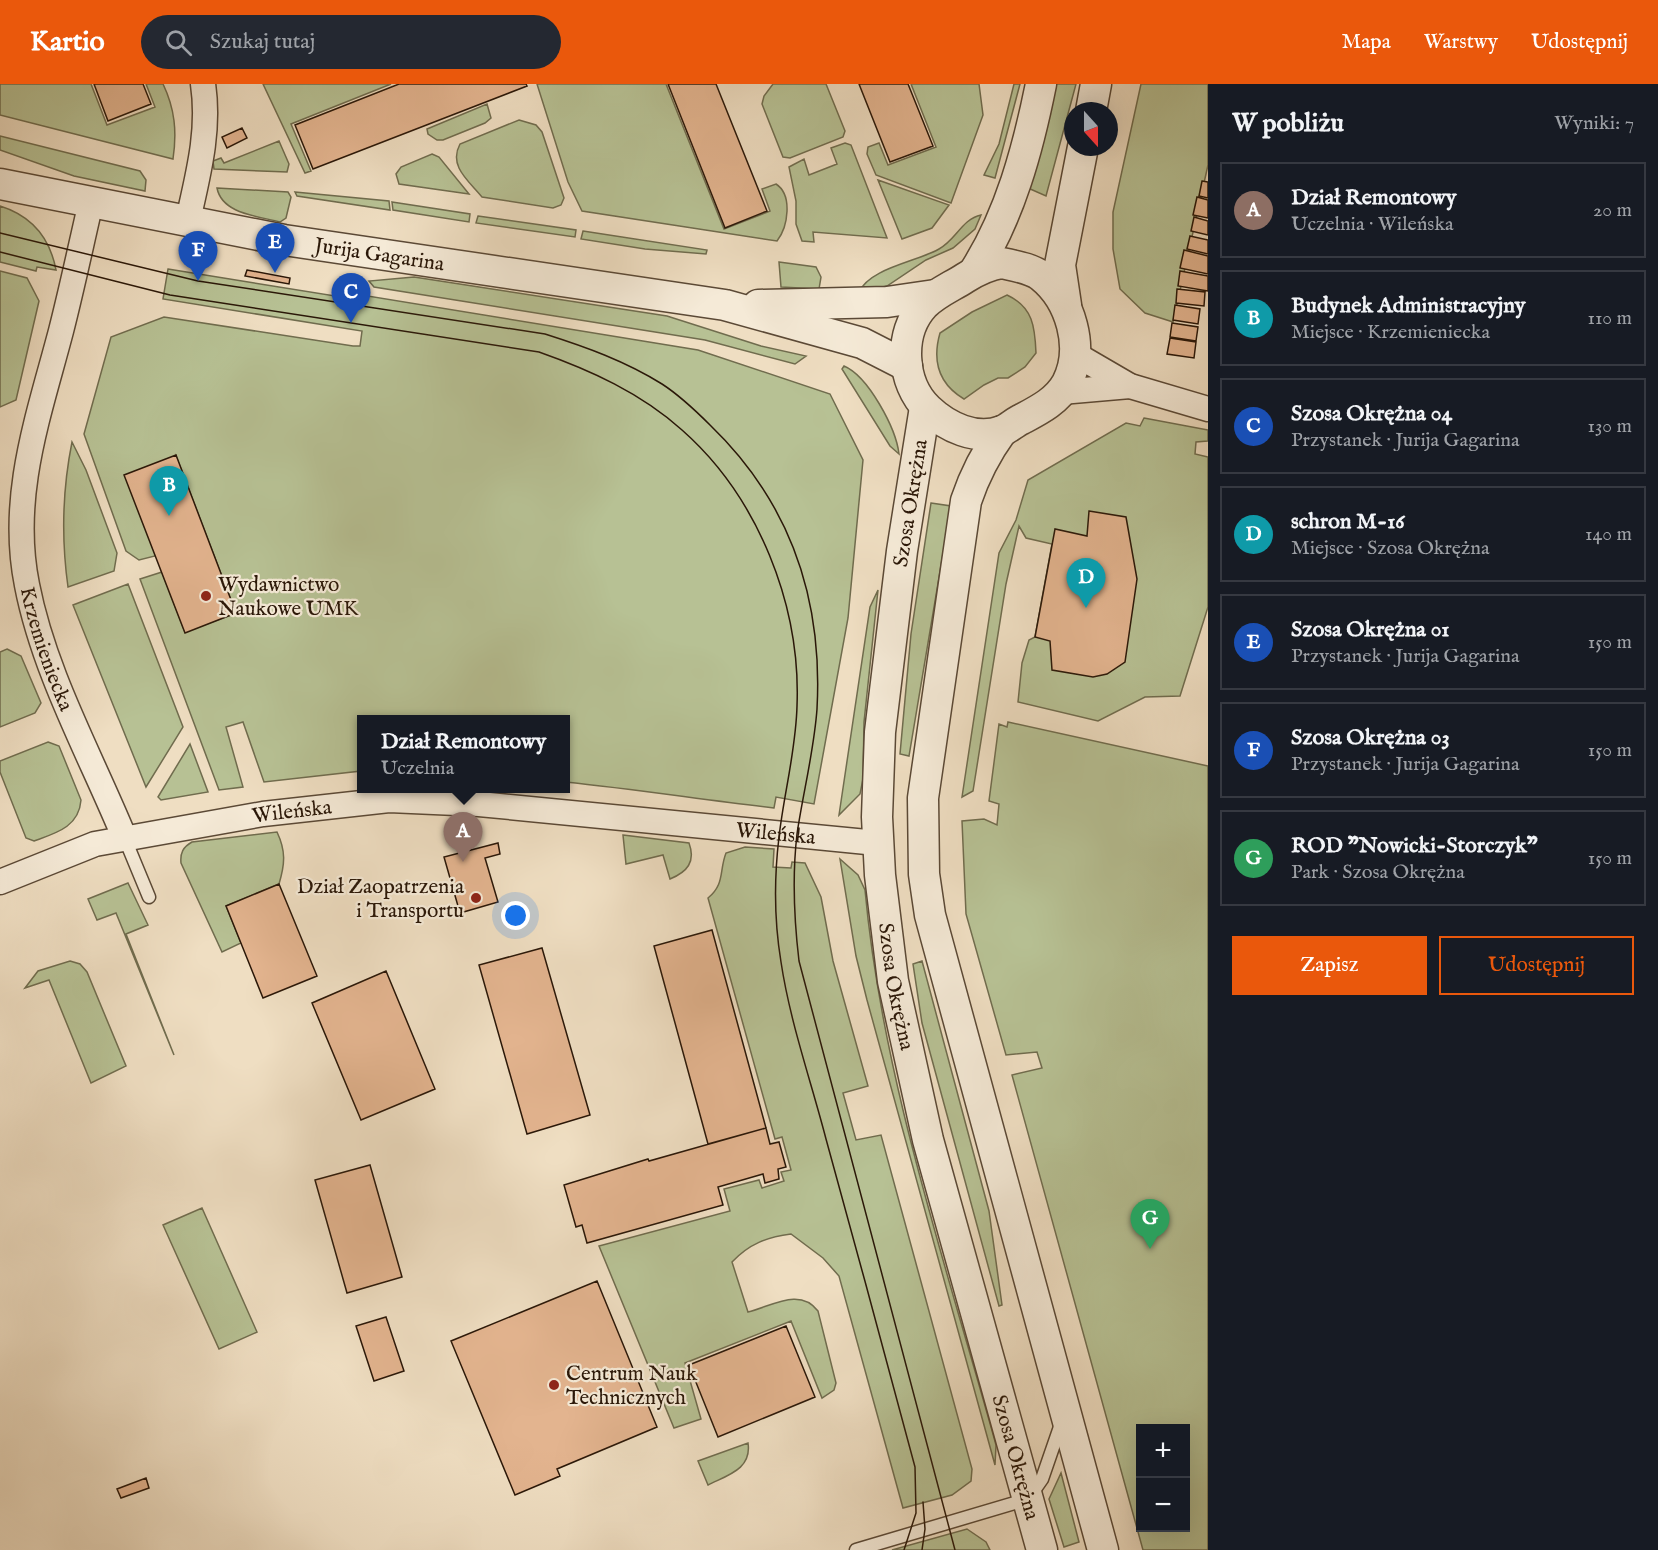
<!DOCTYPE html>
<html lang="pl">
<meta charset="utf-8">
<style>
body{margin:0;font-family:"IM FELL English",serif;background:#242831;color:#f1f3f6}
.controls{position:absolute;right:18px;bottom:18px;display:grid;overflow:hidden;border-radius:0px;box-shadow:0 6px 24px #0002}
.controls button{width:54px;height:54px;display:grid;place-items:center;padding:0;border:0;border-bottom:2px solid #363941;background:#171b24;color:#f1f3f6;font:30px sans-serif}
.compass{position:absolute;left:1064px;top:18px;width:54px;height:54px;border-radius:50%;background:#171b24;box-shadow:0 6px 24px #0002;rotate:159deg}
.you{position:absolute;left:516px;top:832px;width:21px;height:21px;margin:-15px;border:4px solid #fff;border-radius:50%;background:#1a73e8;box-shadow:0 0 0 9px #1a73e833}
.badge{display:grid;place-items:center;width:39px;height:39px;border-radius:50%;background:#ea580c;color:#fff;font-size:20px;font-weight:700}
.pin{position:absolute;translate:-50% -50px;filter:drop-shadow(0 2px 3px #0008)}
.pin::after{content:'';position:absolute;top:32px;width:21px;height:18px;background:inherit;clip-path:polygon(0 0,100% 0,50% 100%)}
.popup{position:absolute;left:357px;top:631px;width:213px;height:78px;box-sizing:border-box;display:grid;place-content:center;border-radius:0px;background:#171b24;filter:drop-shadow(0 2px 4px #0005);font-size:20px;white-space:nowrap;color:#9ea1a6}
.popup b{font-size:22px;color:#f1f3f6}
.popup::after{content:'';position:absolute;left:50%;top:100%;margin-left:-12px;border:12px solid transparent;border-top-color:#171b24}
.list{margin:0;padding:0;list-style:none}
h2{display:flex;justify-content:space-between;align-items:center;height:78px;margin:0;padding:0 24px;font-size:26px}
h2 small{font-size:20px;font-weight:400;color:#9ea1a6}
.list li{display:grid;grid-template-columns:39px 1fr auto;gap:18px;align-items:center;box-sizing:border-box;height:96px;margin:0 12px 12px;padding:0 12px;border:2px solid #363941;border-radius:0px}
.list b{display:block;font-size:22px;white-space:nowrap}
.list p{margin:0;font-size:20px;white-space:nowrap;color:#9ea1a6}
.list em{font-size:20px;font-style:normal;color:#9ea1a6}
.actions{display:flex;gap:12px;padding:18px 24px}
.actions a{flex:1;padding:14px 0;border:2px solid #ea580c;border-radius:0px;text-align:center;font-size:21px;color:#ea580c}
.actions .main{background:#ea580c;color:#fff}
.icon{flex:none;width:33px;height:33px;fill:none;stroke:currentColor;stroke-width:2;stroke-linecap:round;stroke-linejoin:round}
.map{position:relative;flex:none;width:1208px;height:1466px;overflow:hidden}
header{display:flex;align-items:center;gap:36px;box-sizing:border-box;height:84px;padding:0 30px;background:#ea580c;color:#fff}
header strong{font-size:28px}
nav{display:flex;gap:33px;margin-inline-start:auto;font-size:21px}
.search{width:420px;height:54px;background:#242831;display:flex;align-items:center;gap:15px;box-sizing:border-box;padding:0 21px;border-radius:33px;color:#9ea1a6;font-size:22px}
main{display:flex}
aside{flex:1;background:#171b24}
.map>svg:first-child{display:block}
.green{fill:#b7c194;stroke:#706c4e;stroke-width:1.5;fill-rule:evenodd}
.building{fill:#e3b48f;stroke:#2a1708;stroke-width:1.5}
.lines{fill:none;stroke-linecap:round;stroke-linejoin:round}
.service-casing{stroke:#5b4936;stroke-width:15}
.minor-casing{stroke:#5b4936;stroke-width:27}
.tertiary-casing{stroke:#5b4936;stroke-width:33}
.service{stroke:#f5ead7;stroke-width:12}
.minor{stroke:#f5ead7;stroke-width:24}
.tertiary{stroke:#f5ead7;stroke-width:30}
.tram{stroke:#2a1708;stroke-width:1.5}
.poi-dot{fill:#8f2418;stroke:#f5ead7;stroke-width:2}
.labels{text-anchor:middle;stroke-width:4.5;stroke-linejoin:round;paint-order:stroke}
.street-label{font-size:21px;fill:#2a1708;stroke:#f5ead7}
.poi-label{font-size:21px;fill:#2a1708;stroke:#f5ead7;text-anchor:start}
</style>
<header>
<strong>Kartio</strong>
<div class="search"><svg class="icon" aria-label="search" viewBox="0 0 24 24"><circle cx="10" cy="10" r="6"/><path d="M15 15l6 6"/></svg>Szukaj tutaj</div>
<nav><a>Mapa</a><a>Warstwy</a><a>Udostępnij</a></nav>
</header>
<main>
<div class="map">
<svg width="1208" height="1466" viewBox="0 0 1208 1466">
<rect width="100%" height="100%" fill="#efdec2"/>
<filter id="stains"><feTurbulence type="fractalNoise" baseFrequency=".00333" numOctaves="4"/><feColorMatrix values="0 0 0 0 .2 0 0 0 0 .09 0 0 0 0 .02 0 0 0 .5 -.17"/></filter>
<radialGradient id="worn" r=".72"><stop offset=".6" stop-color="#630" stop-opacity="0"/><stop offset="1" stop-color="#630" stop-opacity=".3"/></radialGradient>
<path class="green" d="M 0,0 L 91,0 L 107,41 L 155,23 L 146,0 L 163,0 C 175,25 177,48 173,75 L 0,31 Z
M 263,0 L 391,0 L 291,40 L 311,87 L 305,89 Z
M 537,0 L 666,0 L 724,145 L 770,127 L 762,105 L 776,100 C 793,111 788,143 777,157 L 582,127 L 568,98 Z
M 773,0 L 826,0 L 845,47 L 843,53 L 790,74 L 783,73 L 762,20 L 764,12 Z
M 911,0 L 979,0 L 983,31 L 951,119 L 876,91 L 867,70 L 868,63 L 879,59 L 888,81 L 936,63 Z
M 1014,0 L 1020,0 L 995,94 L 984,91 L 999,60 Z
M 1056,0 L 1076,0 L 1046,112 L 1028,104 Z
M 1141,0 L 1208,0 L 1208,81 L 1173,238 L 1145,229 L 1120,205 L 1113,165 L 1113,128 Z
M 487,20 L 491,34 L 485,39 L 443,56 L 437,56 L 428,50 L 427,45 Z
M 519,36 L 536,41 L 542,48 L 564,114 L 561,121 L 553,124 L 482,113 C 469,97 448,82 460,60 Z
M 0,52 L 140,87 L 146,96 L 145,107 L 74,92 L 0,66 Z
M 279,57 L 289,80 L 287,88 L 214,85 L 213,77 L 221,74 L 224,79 Z
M 845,59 L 851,61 L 887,154 L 813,148 L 814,158 L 802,157 L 796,140 L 796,117 L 789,83 L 804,75 L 809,91 L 837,80 L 831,64 Z
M 432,70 L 439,73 L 469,110 L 399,100 L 396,90 L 401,83 Z
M 878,96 L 949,121 L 932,144 L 902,155 Z
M 217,104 L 288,108 L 291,113 L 286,134 L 280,138 C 258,132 222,130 217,104 Z
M 295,108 L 389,117 L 390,126 L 297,112 Z
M 392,118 L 470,130 L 469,138 L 393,126 Z
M 0,122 C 32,132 50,154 56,186 L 37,183 L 36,187 L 0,178 Z
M 981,131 L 975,145 L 953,164 L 926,176 L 887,202 L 859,208 C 870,184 916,178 939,165 C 956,156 962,135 981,131 Z
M 478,132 L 576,146 L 575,153 L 476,139 Z
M 583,147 L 707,166 L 706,170 L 645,165 L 581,155 Z
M 779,178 L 816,183 L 821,193 L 819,205 L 781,203 Z
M 168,185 L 366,217 L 368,212 L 698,266 L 830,310 L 863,376 L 848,534 L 814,720 L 776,713 L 774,724 C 704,716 635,705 565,698 L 565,636 L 361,636 L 361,687 L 264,698 L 243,638 L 226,643 L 243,703 L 219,706 L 140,495 L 162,488 L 185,548 L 236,529 L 176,372 L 155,472 L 139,476 L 126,467 L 84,350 L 111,253 L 164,233 L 353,262 L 360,262 L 362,247 L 163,215 Z
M 0,187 L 27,194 L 39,217 L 16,316 L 0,323 Z
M 414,193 L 667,232 L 761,262 L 806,272 L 795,280 L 705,256 L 374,203 L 369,197 Z
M 1007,211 C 1033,223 1035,243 1036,269 L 1025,283 L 1008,294 L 998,294 L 984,301 L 964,315 C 939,300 932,277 940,249 L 972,228 Z
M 844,282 C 868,292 896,344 899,370 L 890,362 L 842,285 Z
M 1144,334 L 1208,346 L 1208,357 L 1196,358 L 1195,370 L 1208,373 L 1208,523 L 1180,612 L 1145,613 L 1098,637 L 1018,618 L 1022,579 L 1029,556 L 1035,553 L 1052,460 L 1026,454 L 1019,442 L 1006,500 L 973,707 L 962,713 L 999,469 L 1016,436 L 1028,396 L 1126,339 L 1140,342 Z
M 72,358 L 86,386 L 117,469 L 114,487 L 68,503 C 61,453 62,408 72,358 Z
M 931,419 L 951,422 L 909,672 L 900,670 L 911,550 Z
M 128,500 L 183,643 L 146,703 L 73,521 Z
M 878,506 L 864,638 L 863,695 L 860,710 L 839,731 L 870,523 Z
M 7,565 L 21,572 L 41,619 L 35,629 L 0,643 L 0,568 Z
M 1008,638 L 1208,682 L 1208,1466 L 1143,1466 L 1012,991 L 1042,984 L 1037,968 L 1006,971 L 966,830 L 962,737 L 984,735 L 997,741 L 999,720 L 989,717 L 999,640 L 1007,643 ZM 1140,1344 L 1186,1344 L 1186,1444 L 1140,1444 Z
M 48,658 L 59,662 L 81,716 C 79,743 56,749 34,757 L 26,754 L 0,688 L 0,677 Z
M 190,660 L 208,708 L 161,716 L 158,713 Z
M 277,748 C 286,767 285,780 279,800 L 226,822 L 241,859 L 222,868 L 181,779 C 180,769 183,763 192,758 Z
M 623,751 L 689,759 C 696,778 687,788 670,795 L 663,771 L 626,780 Z
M 745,763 L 774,765 L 773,783 L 791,784 L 792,778 L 805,779 L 821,813 L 833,877 L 868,1002 L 843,1009 L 856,1056 L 881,1051 L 972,1385 L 971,1397 L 952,1411 L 903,1424 L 839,1192 L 823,1174 L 791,1150 C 767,1153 749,1160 732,1178 L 748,1228 C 772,1222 800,1203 818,1227 L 836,1299 L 834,1306 L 822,1314 L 791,1237 L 685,1279 L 701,1335 L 674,1344 L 599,1162 L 730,1127 L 724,1105 L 759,1096 L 762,1104 L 784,1097 L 781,1088 L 791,1086 L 782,1053 L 775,1055 L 708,814 C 725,800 719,787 726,769 Z
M 840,775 L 858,791 L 865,806 C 882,994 946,1180 996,1361 L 995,1381 L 867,916 L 856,872 Z
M 128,799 L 148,841 L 126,850 L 174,971 L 116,829 L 97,836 L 88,815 Z
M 70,877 L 80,880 L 87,888 L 126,982 L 91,999 L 49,896 L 25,904 L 38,887 Z
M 922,877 L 989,1127 L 1002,1221 L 999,1222 L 922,939 L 913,880 Z
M 202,1124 L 257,1248 L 219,1265 L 163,1141 Z
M 748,1359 C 752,1385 728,1391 708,1401 L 698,1377 Z
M 1061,1389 L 1079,1458 L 1064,1463 L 1049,1415 Z
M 967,1445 L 986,1458 L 990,1466 L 892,1466 Z"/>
<path class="building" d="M 94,0 L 143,0 L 151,20 L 108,37 Z
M 399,0 L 526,0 L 527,2 L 313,85 L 295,41 Z
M 668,0 L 716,0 L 767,127 L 725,144 Z
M 859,0 L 908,0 L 933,62 L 890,78 Z
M 242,44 L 247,54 L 227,64 L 222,53 Z
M 1202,97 L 1208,98 L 1208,114 L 1199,112 Z
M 1197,113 L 1208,116 L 1208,134 L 1193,131 Z
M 1194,133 L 1208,137 L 1208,151 L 1191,147 Z
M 1190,152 L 1208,156 L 1208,170 L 1187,165 Z
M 1184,166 L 1208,172 L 1208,190 L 1180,184 Z
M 247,186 L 290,194 L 289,200 L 245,192 Z
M 1180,187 L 1208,192 L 1208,207 L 1178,202 Z
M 1177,205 L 1205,208 L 1204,222 L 1176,219 Z
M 1175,221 L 1200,225 L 1198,240 L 1173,236 Z
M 1172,239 L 1198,243 L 1196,257 L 1170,253 Z
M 1170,254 L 1196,258 L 1194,274 L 1167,270 Z
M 176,371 L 236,529 L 185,549 L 124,391 Z
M 1089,427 L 1126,433 L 1137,495 L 1125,578 L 1107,590 L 1093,593 L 1052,586 L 1050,557 L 1035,553 L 1055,445 L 1087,452 Z
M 498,759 L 500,770 L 485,774 L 498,818 L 460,829 L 444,773 Z
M 279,800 L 317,892 L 263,914 L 226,822 Z
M 712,846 L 766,1044 L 708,1060 L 654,862 Z
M 542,864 L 590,1031 L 527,1050 L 479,881 Z
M 386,887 L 435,1005 L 361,1036 L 312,919 Z
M 766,1044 L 770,1060 L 779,1058 L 786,1083 L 778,1085 L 779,1095 L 765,1099 L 763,1090 L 718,1103 L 723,1121 L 587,1159 L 582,1141 L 576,1143 L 564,1101 L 648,1075 L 649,1077 Z
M 370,1081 L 402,1193 L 347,1209 L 315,1096 Z
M 597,1197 L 657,1343 L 557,1385 L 560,1392 L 515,1411 L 451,1257 Z
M 386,1233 L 404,1287 L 374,1297 L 356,1242 Z
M 786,1242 L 815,1313 L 718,1353 L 689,1281 Z
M 146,1394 L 149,1404 L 121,1414 L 117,1405 Z"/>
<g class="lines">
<g class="service-casing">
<path id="service" d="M 125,755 L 149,813
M 856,1466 L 1028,1415 L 1042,1395 L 1061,1340"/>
</g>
<g class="minor-casing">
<g id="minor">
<path id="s1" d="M 91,118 C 81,161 72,204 61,247 C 39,331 9,412 27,501 C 44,589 91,672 125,755"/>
<path d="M 188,136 C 198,91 210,47 203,0"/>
<path d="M 1075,270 L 1130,302 L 1208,325"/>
<path d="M 1061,308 L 1130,302"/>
<path id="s2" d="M 0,798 L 95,760 L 263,730 L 389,716 L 479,720 L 877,759"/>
</g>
</g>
<g class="tertiary-casing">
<g id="tertiary">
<path d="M 1091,27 L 1096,0"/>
<path id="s3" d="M 0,100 L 284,156 L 725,221 L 862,259 L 907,282"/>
<path d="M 1002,179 C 1015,182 1030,184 1041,192 C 1071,216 1085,264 1067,299 C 1057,317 1039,326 1022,335 C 1015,338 1009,344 1002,347 C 976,357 947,343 928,325 C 901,299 898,249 924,221 C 936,209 951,203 965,194 C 978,186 988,181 1002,179 Z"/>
<path d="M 974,188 C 1010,132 1028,65 1041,0"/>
<path d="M 758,221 L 887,218 L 935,211"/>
<path d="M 1066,221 L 1060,181 L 1083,63"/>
<path id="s4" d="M 925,323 L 902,467 L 880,648 L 877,733 L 880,791 L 893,897 L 928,1056 L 1042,1466"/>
<path d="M 1002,347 C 986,369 975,390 966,417 L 923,714 L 924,790 L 930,831 L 1103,1466"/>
</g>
</g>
<use href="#service" class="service"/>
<use href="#minor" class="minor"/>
<use href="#tertiary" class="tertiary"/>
<path class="tram" d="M 0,149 L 198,197 L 545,250 C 586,263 625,277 662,300 C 679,311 696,327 710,341 C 790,418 823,514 817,625 C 814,667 803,709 797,750 C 792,793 794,835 799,877 L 955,1466
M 0,168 L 170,211 L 539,268 C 590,286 641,309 682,346 C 758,413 801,521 797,622 C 796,666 784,709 779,753 C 774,795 774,836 781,878 C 790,938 811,997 826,1055 C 856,1164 886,1274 915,1383 L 916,1429 L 904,1466
M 922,1466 L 925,1445 L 923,1418"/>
</g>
<g class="poi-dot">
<circle cx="206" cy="512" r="6"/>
<circle cx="476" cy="814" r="6"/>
<circle cx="554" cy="1301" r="6"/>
</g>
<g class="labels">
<g class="street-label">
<text dy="7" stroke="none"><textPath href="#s3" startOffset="386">Jurija Gagarina</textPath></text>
<text transform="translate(910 419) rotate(-81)" y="7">Szosa Okrężna</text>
<text dy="7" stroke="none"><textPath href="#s1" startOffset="458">Krzemieniecka</textPath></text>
<text dy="7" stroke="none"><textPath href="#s2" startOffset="302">Wileńska</textPath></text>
<text dy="7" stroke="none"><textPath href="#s2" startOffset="788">Wileńska</textPath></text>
<text dy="7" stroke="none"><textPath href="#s4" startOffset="584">Szosa Okrężna</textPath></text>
<text dy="7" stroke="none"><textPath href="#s4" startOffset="1070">Szosa Okrężna</textPath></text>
</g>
<g class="poi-label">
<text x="218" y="507">Wydawnictwo<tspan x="218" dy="24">Naukowe UMK</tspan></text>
<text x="464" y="809" text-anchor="end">Dział Zaopatrzenia<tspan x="464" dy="24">i Transportu</tspan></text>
<text x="566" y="1296">Centrum Nauk<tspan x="566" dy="24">Technicznych</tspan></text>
</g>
</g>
<rect width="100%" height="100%" filter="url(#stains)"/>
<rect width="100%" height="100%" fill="url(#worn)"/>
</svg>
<div class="controls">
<button>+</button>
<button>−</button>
</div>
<svg class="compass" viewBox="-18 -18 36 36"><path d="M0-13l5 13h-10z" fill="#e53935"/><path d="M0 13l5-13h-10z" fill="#9ea1a6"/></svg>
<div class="you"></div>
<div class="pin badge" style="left:463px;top:778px;background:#8d6e63">A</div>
<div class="popup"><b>Dział Remontowy</b>Uczelnia</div>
<div class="pin badge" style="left:169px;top:432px;background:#0f9aa8">B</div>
<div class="pin badge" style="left:351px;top:239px;background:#1a4fb4">C</div>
<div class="pin badge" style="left:1086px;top:524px;background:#0f9aa8">D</div>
<div class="pin badge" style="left:275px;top:189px;background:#1a4fb4">E</div>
<div class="pin badge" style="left:198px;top:197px;background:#1a4fb4">F</div>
<div class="pin badge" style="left:1150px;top:1165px;background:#2e9e5b">G</div>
</div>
<aside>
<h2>W pobliżu<small>Wyniki: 7</small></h2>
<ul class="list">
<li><span class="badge" style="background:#8d6e63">A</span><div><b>Dział Remontowy</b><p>Uczelnia · Wileńska</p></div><em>20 m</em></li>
<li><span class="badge" style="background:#0f9aa8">B</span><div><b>Budynek Administracyjny</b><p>Miejsce · Krzemieniecka</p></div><em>110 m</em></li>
<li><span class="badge" style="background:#1a4fb4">C</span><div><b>Szosa Okrężna 04</b><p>Przystanek · Jurija Gagarina</p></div><em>130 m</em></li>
<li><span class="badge" style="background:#0f9aa8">D</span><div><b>schron M-16</b><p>Miejsce · Szosa Okrężna</p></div><em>140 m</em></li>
<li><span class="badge" style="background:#1a4fb4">E</span><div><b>Szosa Okrężna 01</b><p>Przystanek · Jurija Gagarina</p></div><em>150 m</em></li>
<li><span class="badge" style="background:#1a4fb4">F</span><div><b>Szosa Okrężna 03</b><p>Przystanek · Jurija Gagarina</p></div><em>150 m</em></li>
<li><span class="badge" style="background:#2e9e5b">G</span><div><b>ROD &quot;Nowicki-Storczyk&quot;</b><p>Park · Szosa Okrężna</p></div><em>150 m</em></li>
</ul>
<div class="actions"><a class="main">Zapisz</a><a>Udostępnij</a></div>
</aside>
</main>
